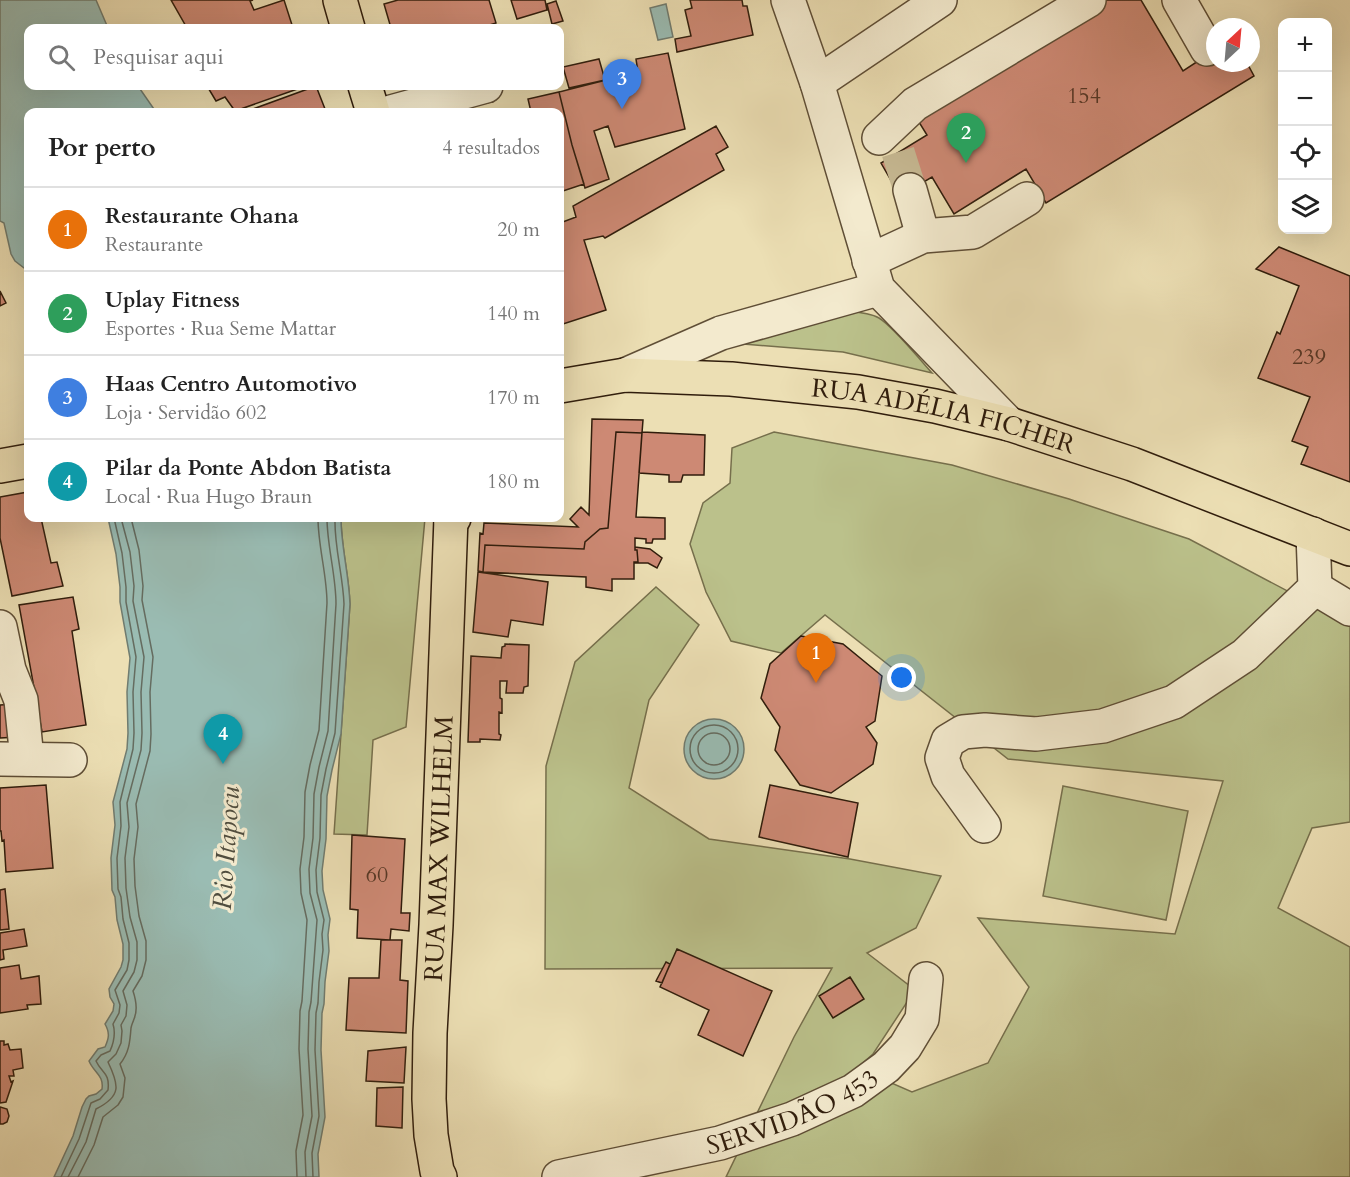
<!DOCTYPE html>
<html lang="pt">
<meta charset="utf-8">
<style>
body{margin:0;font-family:Cardo,serif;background:#f2f2f2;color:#222}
.controls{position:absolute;right:18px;top:18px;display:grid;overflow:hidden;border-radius:12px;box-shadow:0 6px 24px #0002}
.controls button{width:54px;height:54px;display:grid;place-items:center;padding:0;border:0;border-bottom:2px solid #e0e0e0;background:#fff;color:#222;font:30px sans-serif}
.compass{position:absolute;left:1206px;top:18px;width:54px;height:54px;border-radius:50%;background:#fff;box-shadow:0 6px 24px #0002;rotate:26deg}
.you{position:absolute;left:902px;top:678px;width:21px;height:21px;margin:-15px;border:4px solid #fff;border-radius:50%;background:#1a73e8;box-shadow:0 0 0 9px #1a73e833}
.badge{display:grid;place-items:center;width:39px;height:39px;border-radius:50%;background:#8f2418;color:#fff;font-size:20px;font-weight:700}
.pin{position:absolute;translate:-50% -50px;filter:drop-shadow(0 2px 3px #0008)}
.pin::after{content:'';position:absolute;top:32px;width:21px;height:18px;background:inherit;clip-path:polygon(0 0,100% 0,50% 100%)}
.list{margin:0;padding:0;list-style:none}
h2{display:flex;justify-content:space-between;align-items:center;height:78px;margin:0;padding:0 24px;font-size:26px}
h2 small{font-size:20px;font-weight:400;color:#767676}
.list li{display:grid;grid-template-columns:39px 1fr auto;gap:18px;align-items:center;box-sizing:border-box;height:84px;padding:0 24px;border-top:2px solid #e0e0e0}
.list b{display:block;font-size:22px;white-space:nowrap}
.list p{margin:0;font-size:20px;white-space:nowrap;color:#767676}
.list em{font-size:20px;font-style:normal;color:#767676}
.icon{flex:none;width:33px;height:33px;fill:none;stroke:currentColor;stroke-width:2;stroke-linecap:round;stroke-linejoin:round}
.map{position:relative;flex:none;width:1350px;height:1177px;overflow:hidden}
.search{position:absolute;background:#fff;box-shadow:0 6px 24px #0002;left:24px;top:24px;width:540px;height:66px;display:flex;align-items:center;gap:15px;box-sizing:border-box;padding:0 21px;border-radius:12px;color:#767676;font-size:22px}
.panel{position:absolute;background:#fff;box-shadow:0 6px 24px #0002;left:24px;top:108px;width:540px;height:414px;border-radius:12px}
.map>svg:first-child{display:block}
.green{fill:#bbc18b;stroke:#766f4c;stroke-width:1.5}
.water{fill:#9abcb3;stroke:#707c70;stroke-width:1.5}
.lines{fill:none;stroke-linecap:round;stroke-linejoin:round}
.shore{stroke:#656c60;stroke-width:1.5}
.building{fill:#cd8974;stroke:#301d0c;stroke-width:1.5}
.minor-tunnel{stroke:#c6b892;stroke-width:33;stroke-dasharray:33 16;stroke-linecap:butt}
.minor-casing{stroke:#5f4e36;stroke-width:36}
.major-casing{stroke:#301d0c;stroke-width:36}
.highway-casing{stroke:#301d0c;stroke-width:36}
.minor{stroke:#f3eace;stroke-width:33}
.major{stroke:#ecdfb4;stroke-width:33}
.highway{stroke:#ecdfb4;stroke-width:33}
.labels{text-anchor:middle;stroke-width:6;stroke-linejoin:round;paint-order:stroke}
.number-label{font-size:22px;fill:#573826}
.street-label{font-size:26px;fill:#301d0c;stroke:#f3eace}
.water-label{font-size:27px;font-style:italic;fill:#504d3e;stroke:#f3eace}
</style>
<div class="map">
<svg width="1350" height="1177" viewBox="0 0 1350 1177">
<rect width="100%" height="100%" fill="#ecdfb4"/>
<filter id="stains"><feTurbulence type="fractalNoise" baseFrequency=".00333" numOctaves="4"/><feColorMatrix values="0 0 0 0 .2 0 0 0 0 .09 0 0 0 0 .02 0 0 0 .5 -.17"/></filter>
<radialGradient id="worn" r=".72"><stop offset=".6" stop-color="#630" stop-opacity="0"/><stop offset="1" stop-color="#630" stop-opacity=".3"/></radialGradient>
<path class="green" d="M 846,311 C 857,312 870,313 879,318 C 895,328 918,358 932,373 L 843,352 L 743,344 Z
M 774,432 L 952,465 L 1069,499 L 1189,539 L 1350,624 L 1350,822 L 1312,828 L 1278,908 L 1350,947 L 1350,1177 L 726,1177 L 794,1037 L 832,968 L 545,969 L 546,766 L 575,662 L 656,587 L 699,625 L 649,700 L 629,788 L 709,839 L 850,859 L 941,876 L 916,928 L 867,953 L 915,990 L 873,1054 L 857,1068 L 912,1092 L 988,1063 L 1029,987 L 978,918 L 1175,934 L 1223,781 L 1008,759 L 825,615 L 781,653 L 731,641 L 706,592 L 690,544 L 703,503 L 730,483 L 732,448 Z
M 341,518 L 425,518 L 406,727 L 373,740 L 367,835 L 334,834 L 350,604 C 349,575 341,546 341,518 Z
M 1063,786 L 1188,811 L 1166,920 L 1043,896 Z"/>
<path class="water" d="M 0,0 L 96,0 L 108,28 L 28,28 L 28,86 L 138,86 L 156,112 L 28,112 L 28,271 L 15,261 L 11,254 L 4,223 L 0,221 Z
M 666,4 L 673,37 L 658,40 L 650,8 Z
M 108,518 L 341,518 C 341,546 349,575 350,604 L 341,734 L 332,770 L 327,796 L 326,839 L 322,871 L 323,890 L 330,919 L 328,935 L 329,951 L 325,982 L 324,1004 L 322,1013 L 321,1050 L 325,1117 L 318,1154 L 319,1177 L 54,1177 L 73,1136 L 82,1107 L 86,1099 L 89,1096 L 96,1094 L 102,1089 C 104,1075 94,1073 89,1061 L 98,1049 L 105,1047 C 109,1038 110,1033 105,1024 L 113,1011 L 114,1004 L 110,997 L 109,989 L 121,967 L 123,960 L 123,944 L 117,920 L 115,897 L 112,890 L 111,858 L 115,825 L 113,802 L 127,749 L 128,733 L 127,692 L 130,658 L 120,602 L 120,587 L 116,554 Z
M684 749a30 30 0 1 1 60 0a30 30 0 1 1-60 0Z"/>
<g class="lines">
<path class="shore" d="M690 749a24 24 0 1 1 48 0a24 24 0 1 1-48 0Z
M698 749a16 16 0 1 1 32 0a16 16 0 1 1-32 0Z
M 61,1177 L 79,1139 L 91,1103 L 100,1099 L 108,1090 C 110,1072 102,1074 96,1061 L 101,1055 L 110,1051 C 114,1042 116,1034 113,1024 L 119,1013 L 120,1005 L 115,990 L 127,970 L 129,960 L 129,943 L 123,919 L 121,897 L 118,889 L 117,858 L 121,826 L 120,802 L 133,749 L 134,733 L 133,692 L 136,657 L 126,602 L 126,587 L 122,553 L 114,518
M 68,1177 L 86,1142 L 96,1109 C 122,1096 119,1085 108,1062 L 116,1054 L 121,1043 L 122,1031 L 121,1025 L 126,1016 L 127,1005 L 123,991 L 134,972 L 137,960 L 137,942 L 130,917 L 126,888 L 125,858 L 129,827 L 127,803 L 141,750 L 142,733 L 141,692 L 144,657 L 133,601 L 134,586 L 130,552 L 121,518
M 78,1177 L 94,1145 L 103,1117 L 118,1105 L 123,1097 L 125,1078 L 120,1064 C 129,1053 130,1042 131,1028 C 132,1023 132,1025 134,1019 C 138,1010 136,1000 133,991 L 142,976 L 146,960 L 146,941 L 139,916 L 135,886 L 134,859 L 138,827 L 136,804 L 150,751 L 151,734 L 150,692 L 153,657 L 142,600 L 143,586 L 139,550 L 131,518
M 297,1177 L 296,1151 L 303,1115 L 299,1049 L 300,1011 L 302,1001 L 307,920 L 301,893 L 300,869 L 304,837 L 305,792 L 310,765 L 319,730 L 327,603 C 327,575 318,546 318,518
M 306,1177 L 305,1152 L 312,1116 L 308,1049 L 309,1012 L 311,1002 L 317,920 L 310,893 L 309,869 L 313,838 L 314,794 L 319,767 L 328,731 L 336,604 C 336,575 327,546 327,518
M 313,1177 L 312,1153 L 319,1116 L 315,1050 L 316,1013 L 318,1003 L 319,982 L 323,950 L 322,934 L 324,920 L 317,892 L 316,870 L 320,838 L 321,795 L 326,769 L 335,733 L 344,604 C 343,575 334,546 335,518"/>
</g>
<path class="building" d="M 171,0 L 253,0 L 250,1 L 254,10 L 284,0 L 293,28 L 187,28 Z
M 398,0 L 489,0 L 496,23 L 480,28 L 391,28 L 384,4 Z
M 511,0 L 545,0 L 547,10 L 517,19 Z
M 690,0 L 742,0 L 743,6 L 747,6 L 753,35 L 677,52 L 675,39 L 691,36 L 685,10 L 692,8 Z
M 1103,0 L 1141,0 L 1183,71 L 1215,50 L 1215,63 L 1247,63 L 1254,76 L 1046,203 L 1026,169 L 954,214 L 932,177 L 900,196 L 881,163 L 927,135 L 914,114 Z
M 556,1 L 563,21 L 552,24 L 547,4 Z
M 668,53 L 685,129 L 615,147 L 608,126 L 594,131 L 609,179 L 585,188 L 572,145 L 559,92 L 638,72 L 636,59 Z
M 599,59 L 605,80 L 569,88 L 563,67 Z
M 207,86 L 306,86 L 235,111 L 225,97 L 216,101 Z
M 316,86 L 325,109 L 322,111 L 323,112 L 254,112 L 253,109 Z
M 407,86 L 434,86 L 409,93 Z
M 559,92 L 572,145 L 584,184 L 560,192 L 560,125 L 561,124 L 560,119 L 560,112 L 557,112 L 556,110 L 543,112 L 531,112 L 528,99 Z
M 716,126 L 728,147 L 716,154 L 724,170 L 605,238 L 603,236 L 584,240 L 606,310 L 560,325 L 560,223 L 576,217 L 573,206 Z
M 1279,247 L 1350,276 L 1350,482 L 1301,464 L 1308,447 L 1292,441 L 1310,397 L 1258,378 L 1277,332 L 1280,334 L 1299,286 L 1256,269 Z
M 0,291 L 6,303 L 0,306 Z
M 592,419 L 643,420 L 642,433 L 616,432 L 608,528 L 600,529 L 585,542 L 584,549 L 485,545 L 483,572 L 478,571 L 480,533 L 483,534 L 484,523 L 578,527 L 570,519 L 581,507 L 589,515 Z
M 616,432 L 642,433 L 636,517 L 665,518 L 665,539 L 653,539 L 652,543 L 646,543 L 646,539 L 635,538 L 635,550 L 637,550 L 638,562 L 634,562 L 634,579 L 612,579 L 612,591 L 586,587 L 586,577 L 483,572 L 485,545 L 584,549 L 585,542 L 600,529 L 608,528 Z
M 642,432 L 705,435 L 704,475 L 683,475 L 681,482 L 669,482 L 669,475 L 639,473 Z
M 28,492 L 28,518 L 41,518 L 51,563 L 57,562 L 63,586 L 12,596 L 0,538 L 0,497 Z
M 635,547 L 650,549 L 662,558 L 657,568 L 648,563 L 634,563 L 638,562 L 637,550 L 635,550 Z
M 478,572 L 548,582 L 543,625 L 511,620 L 508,637 L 473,632 Z
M 73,597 L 79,629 L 72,631 L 86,725 L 42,732 L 19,605 Z
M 801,636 L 843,644 L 882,676 L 875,721 L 866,727 L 877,743 L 873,764 L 831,793 L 800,785 L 775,750 L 780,727 L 761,698 L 770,664 Z
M 505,644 L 529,645 L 528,686 L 524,687 L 523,693 L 506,693 L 507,681 L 500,681 L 500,698 L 502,699 L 502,713 L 499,712 L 499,734 L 501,735 L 500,740 L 480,739 L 480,742 L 468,742 L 471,656 L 501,658 L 502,647 L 505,646 Z
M 16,704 L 17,737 L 0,738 L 0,705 Z
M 46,785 L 53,868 L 6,872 L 4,840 L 2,841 L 1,831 L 0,831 L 0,788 Z
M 770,785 L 858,803 L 848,857 L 759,837 Z
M 352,835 L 405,839 L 401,913 L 410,913 L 409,931 L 391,929 L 390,940 L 357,938 L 358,910 L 350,909 Z
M 5,889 L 9,929 L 0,930 L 0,890 Z
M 24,929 L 27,946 L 3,950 L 4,959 L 0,960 L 0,933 Z
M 381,940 L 402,940 L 400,980 L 408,981 L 406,1033 L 346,1030 L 349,978 L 379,978 Z
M 677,949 L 772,991 L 743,1056 L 698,1035 L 709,1010 L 660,987 Z
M 666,962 L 670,964 L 662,983 L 656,981 Z
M 19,965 L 21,979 L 39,976 L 41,1004 L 27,1005 L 28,1009 L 0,1013 L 0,968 Z
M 850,977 L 864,999 L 833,1018 L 819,996 Z
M 0,1041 L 4,1041 L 4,1045 L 8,1044 L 10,1050 L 21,1049 L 23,1068 L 13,1070 L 14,1076 L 9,1076 L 11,1082 L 13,1081 L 6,1102 L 0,1103 Z
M 406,1047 L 404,1083 L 366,1081 L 368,1051 Z
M 403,1087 L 402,1128 L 376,1126 L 377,1088 Z
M 0,1107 L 7,1109 L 9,1116 L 7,1122 L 3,1124 L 0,1124 Z"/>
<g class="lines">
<path class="minor-tunnel" d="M 898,152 L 910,190"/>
<g class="minor-casing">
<g id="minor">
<path d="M 788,0 L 817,83 L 878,289 L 1009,424"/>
<path d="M 1179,0 L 1207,49"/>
<path d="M 817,83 L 940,0"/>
<path d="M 391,112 L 486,86"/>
<path d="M 879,138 L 915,104 L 1089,0"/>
<path d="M 910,190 L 923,236"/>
<path d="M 869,261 L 923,236 L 973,232 L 1027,199"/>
<path d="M 625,375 L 721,333 L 878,289"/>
<path d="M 1315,588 L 1350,609"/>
<path d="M 0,627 L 9,670 L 21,700 L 27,759"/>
<path d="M 0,759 L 70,760"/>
<path d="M 984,826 L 948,776 L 942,758 L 948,741 L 963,732 L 985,730 L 1036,734 L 1103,726 L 1174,702 L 1245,655 L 1315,588 L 1313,534"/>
<path id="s1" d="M 559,1177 L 720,1143 L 792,1119 L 853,1091 L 886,1067 L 905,1047 L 922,1019 L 926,979"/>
</g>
</g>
<g class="major-casing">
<g id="major">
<path d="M 340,0 L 348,28"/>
<path d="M 365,86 L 373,112"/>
<path id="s2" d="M 440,1177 L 437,1171 L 431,1135 L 429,1099 L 430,1033 L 436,925 L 451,518"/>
</g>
</g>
<g class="highway-casing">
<g id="highway">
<path id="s3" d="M 560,386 L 625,375 L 731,379 L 858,392 L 935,406 L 1009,424 L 1132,464 L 1350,549"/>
<path d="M 0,466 L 28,461"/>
<path d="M 451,521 L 454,518"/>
</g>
</g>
<use href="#minor" class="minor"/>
<use href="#major" class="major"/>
<use href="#highway" class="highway"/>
</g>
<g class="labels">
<g class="number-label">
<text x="1084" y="103">154</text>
<text x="1309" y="364">239</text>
<text x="377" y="882">60</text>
</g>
<g class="street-label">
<text dy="9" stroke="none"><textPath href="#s3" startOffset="388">RUA ADÉLIA FICHER</textPath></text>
<text dy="9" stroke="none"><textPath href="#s2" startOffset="330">RUA MAX WILHELM</textPath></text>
<text dy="9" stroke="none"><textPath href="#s1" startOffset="243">SERVIDÃO 453</textPath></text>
</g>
<g class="water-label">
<text transform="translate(226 848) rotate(-86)" y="9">Rio Itapocu</text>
</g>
</g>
<rect width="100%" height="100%" filter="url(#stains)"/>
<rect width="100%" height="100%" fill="url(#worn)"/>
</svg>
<div class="controls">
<button>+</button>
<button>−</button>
<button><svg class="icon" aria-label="locate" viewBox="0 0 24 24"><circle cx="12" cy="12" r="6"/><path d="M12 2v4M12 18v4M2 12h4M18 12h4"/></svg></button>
<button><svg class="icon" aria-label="layers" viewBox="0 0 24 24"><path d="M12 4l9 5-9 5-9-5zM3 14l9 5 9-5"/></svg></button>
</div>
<svg class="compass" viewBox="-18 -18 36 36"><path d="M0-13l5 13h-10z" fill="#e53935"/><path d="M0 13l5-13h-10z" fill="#767676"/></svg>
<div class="you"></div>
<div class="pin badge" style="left:816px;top:683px;background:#e8710a">1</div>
<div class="pin badge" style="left:966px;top:163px;background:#2e9e5b">2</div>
<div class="pin badge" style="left:622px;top:109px;background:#3f7fe0">3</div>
<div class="pin badge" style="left:223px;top:764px;background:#0f9aa8">4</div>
<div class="search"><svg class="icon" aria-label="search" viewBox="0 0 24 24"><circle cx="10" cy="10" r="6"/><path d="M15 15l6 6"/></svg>Pesquisar aqui</div>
<section class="panel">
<h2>Por perto<small>4 resultados</small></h2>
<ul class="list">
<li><span class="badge" style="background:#e8710a">1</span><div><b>Restaurante Ohana</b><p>Restaurante</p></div><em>20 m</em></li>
<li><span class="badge" style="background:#2e9e5b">2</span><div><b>Uplay Fitness</b><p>Esportes · Rua Seme Mattar</p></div><em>140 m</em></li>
<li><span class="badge" style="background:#3f7fe0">3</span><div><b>Haas Centro Automotivo</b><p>Loja · Servidão 602</p></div><em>170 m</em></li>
<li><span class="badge" style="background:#0f9aa8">4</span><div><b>Pilar da Ponte Abdon Batista</b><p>Local · Rua Hugo Braun</p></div><em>180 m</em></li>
</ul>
</section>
</div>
